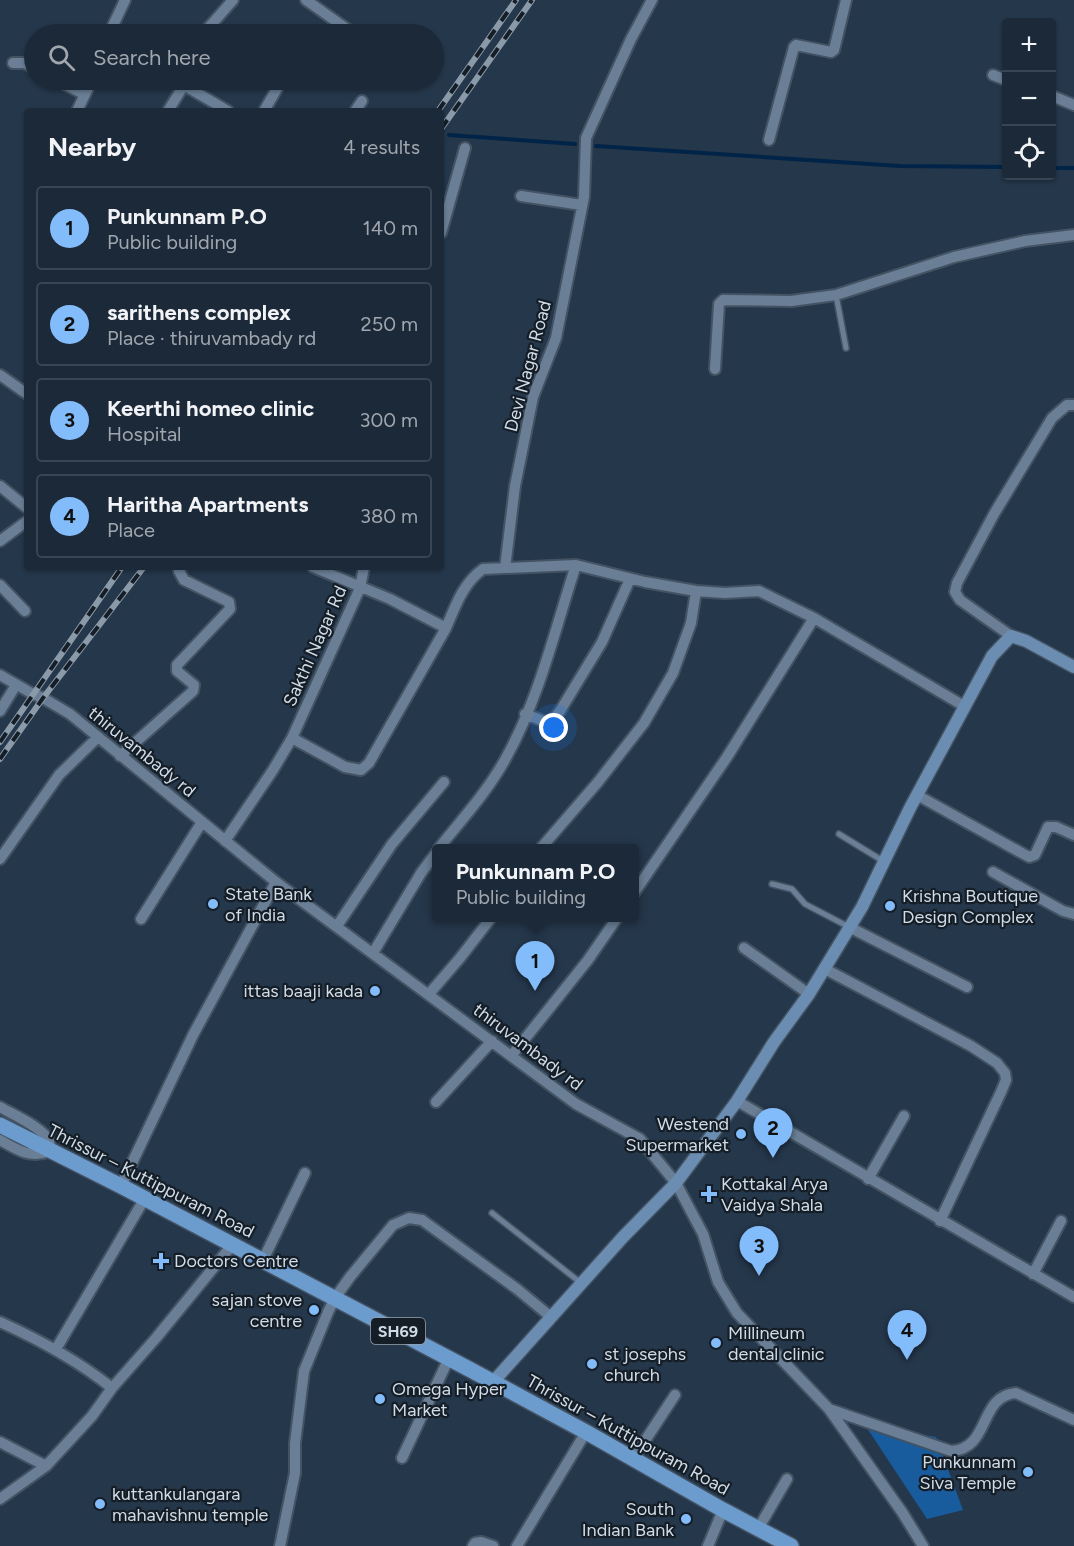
<!DOCTYPE html>
<meta charset="utf-8">
<style>
body{margin:0;font-family:Figtree,sans-serif;background:#253140;color:#f1f3f6}
.controls{position:absolute;right:18px;top:18px;display:grid;overflow:hidden;border-radius:6px;box-shadow:0 2px 4px #0004}
.controls button{width:54px;height:54px;display:grid;place-items:center;padding:0;border:0;border-bottom:2px solid #3a4553;background:#1c2938;color:#f1f3f6;font:30px sans-serif}
.you{position:absolute;left:554px;top:728px;width:21px;height:21px;margin:-15px;border:4px solid #fff;border-radius:50%;background:#1a73e8;box-shadow:0 0 0 9px #1a73e833}
.badge{display:grid;place-items:center;width:39px;height:39px;border-radius:50%;background:#83bcfb;color:#111;font-size:20px;font-weight:700}
.pin{position:absolute;translate:-50% -50px;filter:drop-shadow(0 2px 3px #0008)}
.pin::after{content:'';position:absolute;top:32px;width:21px;height:18px;background:inherit;clip-path:polygon(0 0,100% 0,50% 100%)}
.popup{position:absolute;left:432px;top:844px;width:207px;height:78px;box-sizing:border-box;display:grid;place-content:center;border-radius:6px;background:#1c2938;filter:drop-shadow(0 2px 4px #0005);font-size:20px;white-space:nowrap;color:#a0a6ae}
.popup b{font-size:22px;color:#f1f3f6}
.popup::after{content:'';position:absolute;left:50%;top:100%;margin-left:-12px;border:12px solid transparent;border-top-color:#1c2938}
.list{margin:0;padding:0;list-style:none}
h2{display:flex;justify-content:space-between;align-items:center;height:78px;margin:0;padding:0 24px;font-size:26px}
h2 small{font-size:20px;font-weight:400;color:#a0a6ae}
.list li{display:grid;grid-template-columns:39px 1fr auto;gap:18px;align-items:center;box-sizing:border-box;height:84px;margin:0 12px 12px;padding:0 12px;border:2px solid #3a4553;border-radius:6px}
.list b{display:block;font-size:22px;white-space:nowrap}
.list p{margin:0;font-size:20px;white-space:nowrap;color:#a0a6ae}
.list em{font-size:20px;font-style:normal;color:#a0a6ae}
.icon{flex:none;width:33px;height:33px;fill:none;stroke:currentColor;stroke-width:2;stroke-linecap:round;stroke-linejoin:round}
.map{position:relative;flex:none;width:1074px;height:1546px;overflow:hidden}
.search{position:absolute;background:#1c2938;box-shadow:0 2px 4px #0004;left:24px;top:24px;width:420px;height:66px;display:flex;align-items:center;gap:15px;box-sizing:border-box;padding:0 21px;border-radius:33px;color:#a0a6ae;font-size:22px}
.panel{position:absolute;background:#1c2938;box-shadow:0 2px 4px #0004;left:24px;top:108px;width:420px;height:462px;border-radius:6px}
.map>svg:first-child{display:block}
.green{fill:#185c9e}
.lines{fill:none;stroke-linecap:round;stroke-linejoin:round}
.stream{stroke:#002447;stroke-width:4}
.lane-casing{stroke:#435363;stroke-width:8}
.street-casing{stroke:#435363;stroke-width:14}
.secondary-casing{stroke:#435363;stroke-width:15}
.primary-casing{stroke:#435363;stroke-width:18}
.lane{stroke:#6a7f96;stroke-width:5}
.street{stroke:#6a7f96;stroke-width:10}
.secondary{stroke:#6b8db2;stroke-width:12}
.primary{stroke:#6c9bce;stroke-width:15}
.rail-casing{stroke:#8b9aa9;stroke-width:6}
.rail{stroke:#151e27;stroke-width:4;stroke-dasharray:11;stroke-linecap:butt}
.poi-dot{fill:#83bcfb;stroke:#151e27;stroke-width:2}
.labels{text-anchor:middle;stroke-width:4.5;stroke-linejoin:round;paint-order:stroke}
.shield{fill:#151e27;stroke:#97a2ad;stroke-width:1.5}
.shield-label{font-size:16px;font-weight:bold;fill:#cfdbe7}
.street-label{font-size:18px;fill:#cfdbe7;stroke:#151e27}
.poi-label{font-size:18px;fill:#cfdbe7;stroke:#151e27;text-anchor:start}
</style>
<div class="map">
<svg width="1074" height="1546" viewBox="0 0 1074 1546">
<rect width="100%" height="100%" fill="#25374b"/>
<path class="green" d="M 865,1425 L 936,1437 L 963,1510 L 927,1519 Z"/>
<g class="lines">
<path class="stream" d="M 449,135 L 575,144
M 596,146 L 900,166 L 1006,167
M 1052,168 L 1074,168"/>
<g class="lane-casing">
<path id="lane" d="M 836,295 L 846,348
M 839,834 L 883,861
M 772,884 L 792,889 L 805,904 L 849,927
M 492,1213 L 581,1283"/>
</g>
<g class="street-casing">
<path id="street" d="M 306,0 L 354,34
M 109,34 L 125,0
M 203,34 L 233,0
M 13,63 L 24,63 L 34,68
M 993,75 L 1006,80
M 56,80 L 84,94
M 175,80 L 228,111
M 1052,96 L 1074,105
M 77,111 L 92,80
M 168,111 L 184,85
M 264,111 L 282,80
M 355,111 L 362,101
M 769,140 L 794,47 L 796,45 L 831,52 L 834,50 L 846,0
M 521,196 L 582,205
M 441,233 L 465,148
M 715,369 L 719,304 L 723,300 L 791,301 L 836,295 L 954,257 L 1025,241 L 1074,235
M 0,375 L 27,394
M 0,486 L 27,508
M 0,541 L 27,521
M 313,567 L 390,599 L 446,628 C 455,607 463,583 483,569 L 576,565 L 645,582 L 696,591 L 725,593 L 759,591 L 814,618 L 964,706
M 505,568 L 515,486 L 533,397 L 556,338 L 584,197 L 586,138 L 631,39 L 652,0
M 0,585 L 25,611
M 1011,636 L 960,600 L 955,592 L 957,583 L 994,514 L 1052,418 L 1067,405 L 1074,405
M 0,675 L 33,694 L 43,698 L 70,714 L 276,882 L 576,1104 L 640,1139 L 676,1183 L 703,1234 L 718,1282 L 737,1313 L 829,1409 L 902,1512 L 923,1546
M 0,711 L 16,685
M 525,714 L 546,722 L 552,721 L 560,711 L 602,642 L 630,579
M 292,738 L 360,588 L 364,567
M 120,756 L 193,691 L 194,685 L 177,671 L 177,665 L 230,609 L 229,602 L 184,580 L 179,571 L 181,567
M 917,795 L 1029,857 L 1035,855 L 1048,827 L 1056,827 L 1074,835
M 225,841 L 273,770 L 292,738 L 345,767 L 361,770 L 369,763 L 446,628
M 439,848 C 463,818 489,790 507,756 C 540,696 555,629 576,565
M 541,848 L 598,782 L 644,723 L 673,673 L 691,623 L 696,591
M 0,859 L 59,775 L 98,737
M 993,872 L 1063,911 L 1074,914
M 634,893 L 727,757 L 814,618
M 141,919 L 202,822
M 337,926 L 392,844 L 444,782
M 849,927 L 967,987
M 744,948 L 809,994
M 373,953 L 421,873 L 436,853
M 825,969 L 971,1046 L 997,1063 L 1005,1073 L 1006,1080 L 1001,1092 L 940,1221
M 429,994 L 460,958 L 491,918
M 512,1055 L 588,960 L 617,918
M 737,1101 L 1074,1297
M 436,1102 L 492,1041
M 0,1107 C 12,1114 44,1128 49,1141 C 50,1144 50,1148 50,1151 C 31,1159 17,1150 0,1140
M 868,1179 L 904,1116
M 121,1186 L 193,1035 L 276,882
M 263,1260 L 305,1173
M 1033,1274 L 1061,1221
M 0,1322 C 40,1340 77,1360 112,1388
M 56,1349 L 145,1198
M 829,1409 L 951,1451 C 991,1449 978,1396 1016,1393 L 1074,1420
M 0,1442 L 46,1466
M 402,1458 L 449,1358
M 633,1459 L 675,1395
M 0,1499 L 46,1466 L 92,1416 L 112,1388 L 156,1338 L 233,1244
M 758,1529 L 787,1479
M 280,1546 L 295,1473 L 295,1443 L 304,1371 L 328,1312 L 335,1298 L 350,1277 L 393,1225 L 409,1218 L 422,1220 L 517,1289 L 551,1317
M 473,1546 L 475,1543 L 481,1542 L 493,1546
M 517,1546 L 586,1432
M 708,1546 L 723,1510"/>
</g>
<g class="secondary-casing">
<path id="secondary" d="M 493,1382 L 623,1237 L 676,1183 L 737,1101 L 774,1042 L 809,994 L 862,907 L 910,808 L 992,656 L 1011,636 L 1026,641 L 1074,667"/>
</g>
<g class="primary-casing">
<path id="primary" d="M 0,1125 L 121,1186 L 469,1369 L 586,1432 L 723,1510 L 791,1546"/>
</g>
<use href="#lane" class="lane"/>
<use href="#street" class="street"/>
<use href="#secondary" class="secondary"/>
<use href="#primary" class="primary"/>
<g class="rail-casing">
<path id="rail" d="M 438,111 L 516,0
M 441,129 L 532,0
M 0,742 L 122,567
M 0,759 L 43,698 L 144,567"/>
</g>
<use href="#rail" class="rail"/>
</g>
<g class="poi-dot">
<circle cx="213" cy="904" r="6"/>
<circle cx="890" cy="906" r="6"/>
<circle cx="375" cy="991" r="6"/>
<circle cx="741" cy="1134" r="6"/>
<path d="M706 1185h6v6h6v6h-6v6h-6v-6h-6v-6h6z"/>
<path d="M158 1252h6v6h6v6h-6v6h-6v-6h-6v-6h6z"/>
<circle cx="314" cy="1310" r="6"/>
<circle cx="716" cy="1343" r="6"/>
<circle cx="592" cy="1364" r="6"/>
<circle cx="380" cy="1399" r="6"/>
<circle cx="1028" cy="1472" r="6"/>
<circle cx="100" cy="1504" r="6"/>
<circle cx="686" cy="1519" r="6"/>
</g>
<g class="labels">
<rect class="shield" x="371" y="1318" width="54" height="26" rx="4.5"/>
<g class="shield-label">
<text x="398" y="1337">SH69</text>
</g>
<g class="street-label">
<text transform="translate(528 366) rotate(-75)" y="6">Devi Nagar Road</text>
<text transform="translate(315 646) rotate(-66)" y="6">Sakthi Nagar Rd</text>
<text transform="translate(142 752) rotate(39)" y="6">thiruvambady rd</text>
<text transform="translate(528 1047) rotate(37)" y="6">thiruvambady rd</text>
<text transform="translate(151 1181) rotate(27)" y="6">Thrissur – Kuttippuram Road</text>
<text transform="translate(628 1435) rotate(29)" y="6">Thrissur – Kuttippuram Road</text>
</g>
<g class="poi-label">
<text x="225" y="900">State Bank<tspan x="225" dy="21">of India</tspan></text>
<text x="902" y="902">Krishna Boutique<tspan x="902" dy="21">Design Complex</tspan></text>
<text x="363" y="997" text-anchor="end">ittas baaji kada</text>
<text x="729" y="1130" text-anchor="end">Westend<tspan x="729" dy="21">Supermarket</tspan></text>
<text x="721" y="1190">Kottakal Arya<tspan x="721" dy="21">Vaidya Shala</tspan></text>
<text x="174" y="1267">Doctors Centre</text>
<text x="302" y="1306" text-anchor="end">sajan stove<tspan x="302" dy="21">centre</tspan></text>
<text x="728" y="1339">Millineum<tspan x="728" dy="21">dental clinic</tspan></text>
<text x="604" y="1360">st josephs<tspan x="604" dy="21">church</tspan></text>
<text x="392" y="1395">Omega Hyper<tspan x="392" dy="21">Market</tspan></text>
<text x="1016" y="1468" text-anchor="end">Punkunnam<tspan x="1016" dy="21">Siva Temple</tspan></text>
<text x="112" y="1500">kuttankulangara<tspan x="112" dy="21">mahavishnu temple</tspan></text>
<text x="674" y="1515" text-anchor="end">South<tspan x="674" dy="21">Indian Bank</tspan></text>
</g>
</g>
</svg>
<div class="controls">
<button>+</button>
<button>−</button>
<button><svg class="icon" aria-label="locate" viewBox="0 0 24 24"><circle cx="12" cy="12" r="6"/><path d="M12 2v4M12 18v4M2 12h4M18 12h4"/></svg></button>
</div>
<div class="you"></div>
<div class="pin badge" style="left:535px;top:991px">1</div>
<div class="popup"><b>Punkunnam P.O</b>Public building</div>
<div class="pin badge" style="left:773px;top:1158px">2</div>
<div class="pin badge" style="left:759px;top:1276px">3</div>
<div class="pin badge" style="left:907px;top:1360px">4</div>
<div class="search"><svg class="icon" aria-label="search" viewBox="0 0 24 24"><circle cx="10" cy="10" r="6"/><path d="M15 15l6 6"/></svg>Search here</div>
<section class="panel">
<h2>Nearby<small>4 results</small></h2>
<ul class="list">
<li><span class="badge">1</span><div><b>Punkunnam P.O</b><p>Public building</p></div><em>140 m</em></li>
<li><span class="badge">2</span><div><b>sarithens complex</b><p>Place · thiruvambady rd</p></div><em>250 m</em></li>
<li><span class="badge">3</span><div><b>Keerthi homeo clinic</b><p>Hospital</p></div><em>300 m</em></li>
<li><span class="badge">4</span><div><b>Haritha Apartments</b><p>Place</p></div><em>380 m</em></li>
</ul>
</section>
</div>
